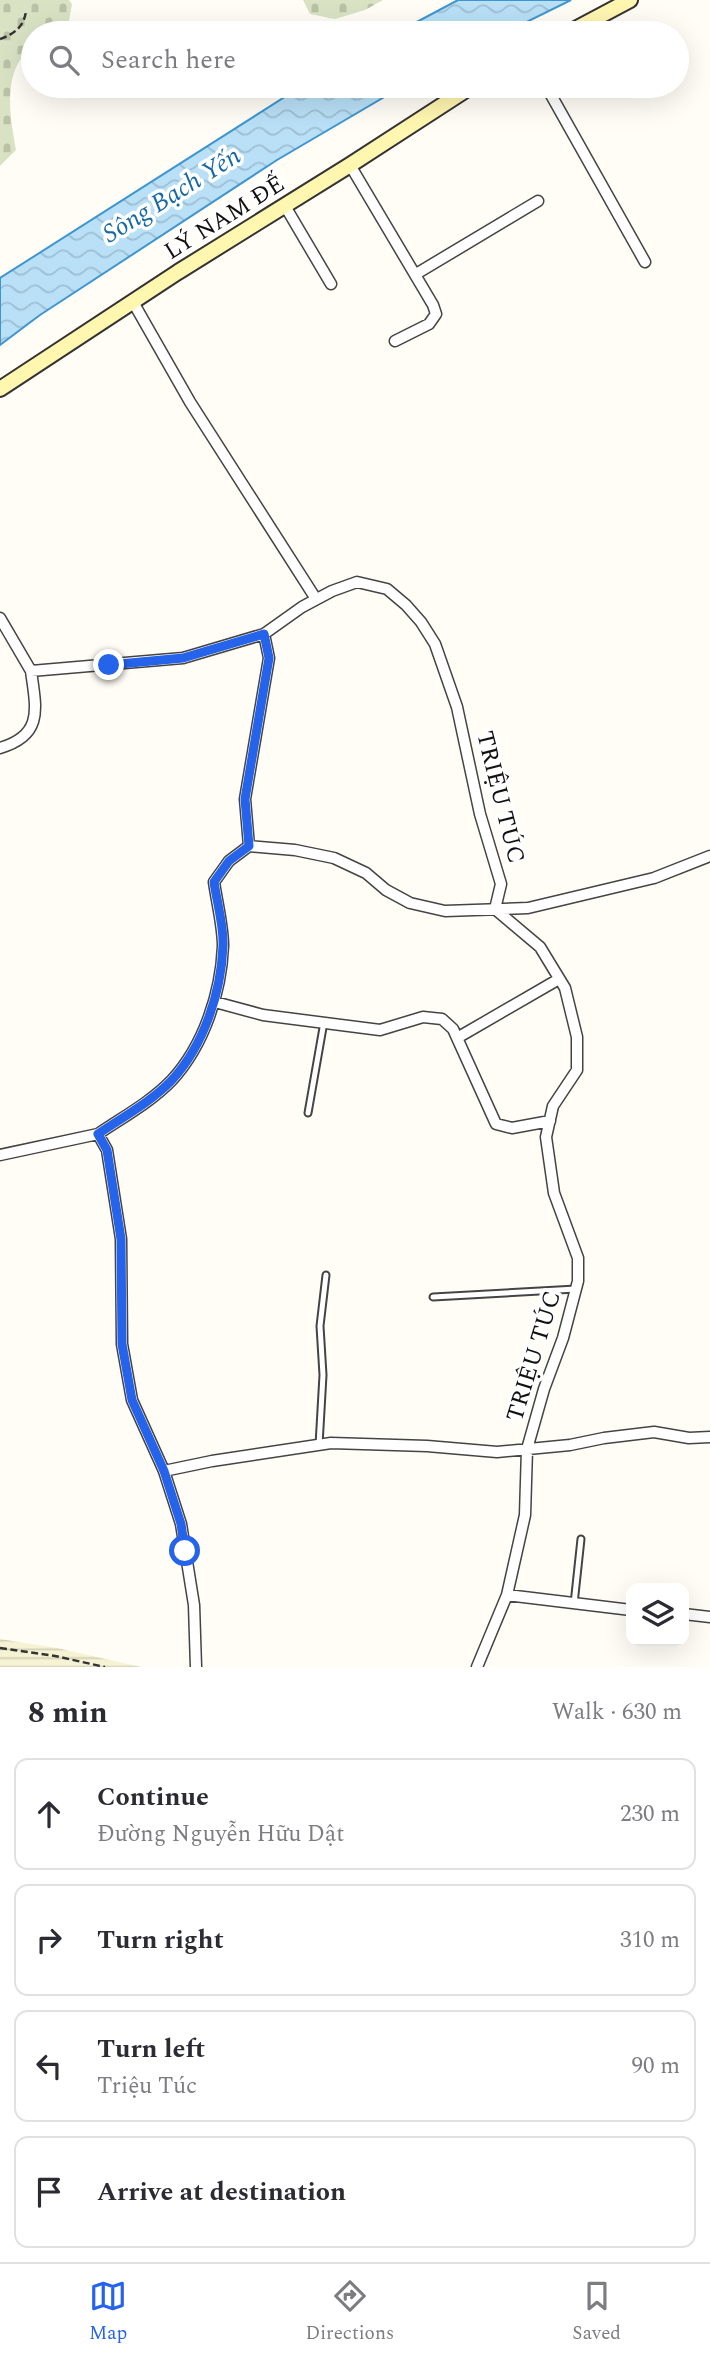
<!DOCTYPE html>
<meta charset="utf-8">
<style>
body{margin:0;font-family:Spectral,serif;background:#f2f2f3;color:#2b2b33}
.controls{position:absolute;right:21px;bottom:21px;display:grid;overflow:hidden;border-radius:14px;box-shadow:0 7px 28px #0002}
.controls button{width:63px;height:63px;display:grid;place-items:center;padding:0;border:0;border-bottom:2px solid #e1e1e2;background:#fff;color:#2b2b33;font:35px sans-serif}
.stop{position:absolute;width:21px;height:21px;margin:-16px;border:5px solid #2563eb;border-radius:50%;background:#fff}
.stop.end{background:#2563eb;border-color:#fff;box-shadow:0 2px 7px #0008}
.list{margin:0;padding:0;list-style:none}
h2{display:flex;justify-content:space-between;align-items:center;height:91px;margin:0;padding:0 28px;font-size:30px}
h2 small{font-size:23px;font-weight:400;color:#7c7c81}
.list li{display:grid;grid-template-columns:46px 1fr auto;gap:21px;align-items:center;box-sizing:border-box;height:112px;margin:0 14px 14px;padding:0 14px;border:2px solid #e1e1e2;border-radius:14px}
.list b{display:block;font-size:26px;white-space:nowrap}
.list p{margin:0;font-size:23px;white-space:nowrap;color:#7c7c81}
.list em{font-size:23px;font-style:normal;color:#7c7c81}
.icon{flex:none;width:38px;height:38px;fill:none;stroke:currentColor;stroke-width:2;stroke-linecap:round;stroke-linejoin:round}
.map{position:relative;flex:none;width:710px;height:1667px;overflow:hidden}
.search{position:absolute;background:#fff;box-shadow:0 7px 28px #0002;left:21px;right:21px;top:21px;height:77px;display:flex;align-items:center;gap:18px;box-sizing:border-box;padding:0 24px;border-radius:38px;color:#7c7c81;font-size:26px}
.sheet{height:595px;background:#fff}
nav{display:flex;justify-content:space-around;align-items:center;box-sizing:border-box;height:98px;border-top:2px solid #e1e1e2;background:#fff;font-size:19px;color:#7c7c81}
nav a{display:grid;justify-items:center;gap:4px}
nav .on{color:#2563eb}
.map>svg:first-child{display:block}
.farmland{fill:url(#farmland-rules)}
.cemetery{fill:url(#cemetery-stones)}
.water{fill:url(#water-waves);stroke:#3f96cf;stroke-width:2}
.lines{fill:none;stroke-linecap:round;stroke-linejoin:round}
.lane-casing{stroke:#444;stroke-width:9}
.street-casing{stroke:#444;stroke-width:13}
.secondary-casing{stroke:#333;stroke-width:18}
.path{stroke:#333;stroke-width:2.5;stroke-dasharray:7 3.5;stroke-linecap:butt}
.lane{stroke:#fff;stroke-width:5}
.street{stroke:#fff;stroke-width:10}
.secondary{stroke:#fff6b0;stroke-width:14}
.route{stroke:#2563eb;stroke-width:9}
.labels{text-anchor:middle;stroke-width:7;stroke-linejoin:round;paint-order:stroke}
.street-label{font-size:24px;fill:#111;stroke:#fff}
.water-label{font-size:26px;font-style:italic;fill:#1768a6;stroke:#fff}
</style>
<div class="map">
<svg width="710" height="1667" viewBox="0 0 710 1667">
<defs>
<pattern id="farmland-rules" width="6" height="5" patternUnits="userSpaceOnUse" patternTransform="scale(1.75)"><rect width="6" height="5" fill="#f6f3d4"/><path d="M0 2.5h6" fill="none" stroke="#d2cfb5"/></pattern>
<pattern id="cemetery-stones" width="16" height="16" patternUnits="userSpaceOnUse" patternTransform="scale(1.75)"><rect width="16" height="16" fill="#d9e3c4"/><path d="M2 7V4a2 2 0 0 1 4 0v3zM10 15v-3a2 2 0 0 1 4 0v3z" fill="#b9c2a7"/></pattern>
<pattern id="water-waves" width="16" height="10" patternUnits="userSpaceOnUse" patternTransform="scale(1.75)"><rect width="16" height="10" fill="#b9e0f7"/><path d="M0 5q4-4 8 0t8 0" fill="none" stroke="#9ebfd3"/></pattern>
</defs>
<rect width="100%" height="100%" fill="#fffdf5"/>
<path class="farmland" d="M 0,1639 L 57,1648 L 141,1667 L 0,1667 Z"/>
<path class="cemetery" d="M 0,0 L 69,0 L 72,4 L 68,26 L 60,33 L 33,33 L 33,47 C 1,69 10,117 16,150 L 0,166 Z
M 303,0 L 383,0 L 365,10 L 335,19 L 310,14 Z"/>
<path class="water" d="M 458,0 L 571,0 L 504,33 L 396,33 Z
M 302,86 L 403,86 L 277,160 L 40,315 L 0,345 L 0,278 Z"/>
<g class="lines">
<g class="lane-casing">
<path id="lane" d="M 308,1113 L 324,1022
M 433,1297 L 576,1289
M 319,1445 L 323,1375 L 320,1326 L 326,1275
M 574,1604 L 581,1539"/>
</g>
<g class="street-casing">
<path id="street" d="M 546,86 L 645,262
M 350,165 L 433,305 L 436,314 L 429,324 L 395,341
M 285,206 L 331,284
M 416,274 L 538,201
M 133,302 L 190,402 L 316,599
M 0,618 L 31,671 L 183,658 L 264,634 L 302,607 L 332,591 L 357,582 L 387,589 L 406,605 L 421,622 L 435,644 L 457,707 L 480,814 L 501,884 L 495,909 L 540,947 L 565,988 L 577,1037 L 577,1070 L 553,1106 L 546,1137 L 554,1193 L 578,1258 L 578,1281 L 563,1338 L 544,1389 L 527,1449 L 525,1515 L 507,1595 L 477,1667
M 0,748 C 44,735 36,708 31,671
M 249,846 L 245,799 L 269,658 L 264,634
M 215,1002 L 263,1015 L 380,1030 L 423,1017 L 442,1019 L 453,1029 L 496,1124 L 512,1128 L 550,1121
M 457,1038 L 559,979
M 98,1134 C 123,1117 151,1102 172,1080 C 204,1045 221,993 223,946 C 223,926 217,903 214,882 L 229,861 L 249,846 L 295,850 L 334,858 L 366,873 L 386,890 L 410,903 L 445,911 L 528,908 L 654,878 L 710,856
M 0,1155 L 98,1134 L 107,1150 L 121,1239 L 122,1344 L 132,1400 L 164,1471 L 181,1524 L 194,1605 L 196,1667
M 164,1471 L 212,1461 L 331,1443 L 427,1446 L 497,1452 L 570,1445 L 604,1438 L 654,1432 L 689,1438 L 710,1437
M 507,1595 L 631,1610
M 684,1614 L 710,1617"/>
</g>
<g class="secondary-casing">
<path id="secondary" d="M 568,33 L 630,0
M 0,389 L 178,272 L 350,165 L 472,86"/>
</g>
<path class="path" d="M 0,39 C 14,34 24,27 26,11
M 0,1648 L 55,1656 L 105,1667"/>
<use href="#lane" class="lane"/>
<use href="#street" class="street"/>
<use href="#secondary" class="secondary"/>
</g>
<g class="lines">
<path class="route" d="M 109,665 L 183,658 L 264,634 L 269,658 L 245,799 L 249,846 L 229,861 L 214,882 C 217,903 224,926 223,946 C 221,993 204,1045 172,1080 C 151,1102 123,1117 98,1134 L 107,1150 L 121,1239 L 122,1344 L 132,1400 L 164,1471 L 181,1524 L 185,1551"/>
</g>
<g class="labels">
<g class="street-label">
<text transform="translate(224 217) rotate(-32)" y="8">LÝ NAM ĐẾ</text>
<text transform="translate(501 797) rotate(76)" y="8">TRIỆU TÚC</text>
<text transform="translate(533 1356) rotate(-73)" y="8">TRIỆU TÚC</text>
</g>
<g class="water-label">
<text transform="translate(171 194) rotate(-32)" y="9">Sông Bạch Yến</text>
</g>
</g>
</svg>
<div class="controls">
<button><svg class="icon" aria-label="layers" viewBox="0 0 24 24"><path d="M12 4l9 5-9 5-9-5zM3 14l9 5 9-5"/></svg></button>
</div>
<div class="stop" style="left:185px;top:1551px"></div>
<div class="stop end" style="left:109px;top:665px"></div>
<div class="search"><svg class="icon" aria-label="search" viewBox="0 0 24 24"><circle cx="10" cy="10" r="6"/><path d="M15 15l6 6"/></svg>Search here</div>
</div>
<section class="sheet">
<h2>8 min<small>Walk · 630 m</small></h2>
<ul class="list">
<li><svg class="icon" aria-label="ahead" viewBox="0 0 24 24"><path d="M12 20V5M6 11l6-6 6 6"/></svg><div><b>Continue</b><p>Đường Nguyễn Hữu Dật</p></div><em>230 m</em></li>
<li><svg class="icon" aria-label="right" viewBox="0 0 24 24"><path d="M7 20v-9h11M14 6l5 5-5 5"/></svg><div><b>Turn right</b></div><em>310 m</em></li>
<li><svg class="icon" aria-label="left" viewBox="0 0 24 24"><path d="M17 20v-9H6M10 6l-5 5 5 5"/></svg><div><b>Turn left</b><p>Triệu Túc</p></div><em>90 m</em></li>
<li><svg class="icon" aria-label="arrive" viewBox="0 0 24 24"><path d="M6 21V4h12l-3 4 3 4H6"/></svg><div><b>Arrive at destination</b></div></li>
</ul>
</section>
<nav>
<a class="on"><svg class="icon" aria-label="map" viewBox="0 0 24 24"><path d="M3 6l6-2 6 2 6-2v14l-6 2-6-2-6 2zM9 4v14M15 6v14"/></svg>Map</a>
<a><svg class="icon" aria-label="directions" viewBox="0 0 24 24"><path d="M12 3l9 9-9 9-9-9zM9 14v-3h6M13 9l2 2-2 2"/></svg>Directions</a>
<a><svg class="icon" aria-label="saved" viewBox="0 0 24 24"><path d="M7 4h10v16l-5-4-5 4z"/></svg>Saved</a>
</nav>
